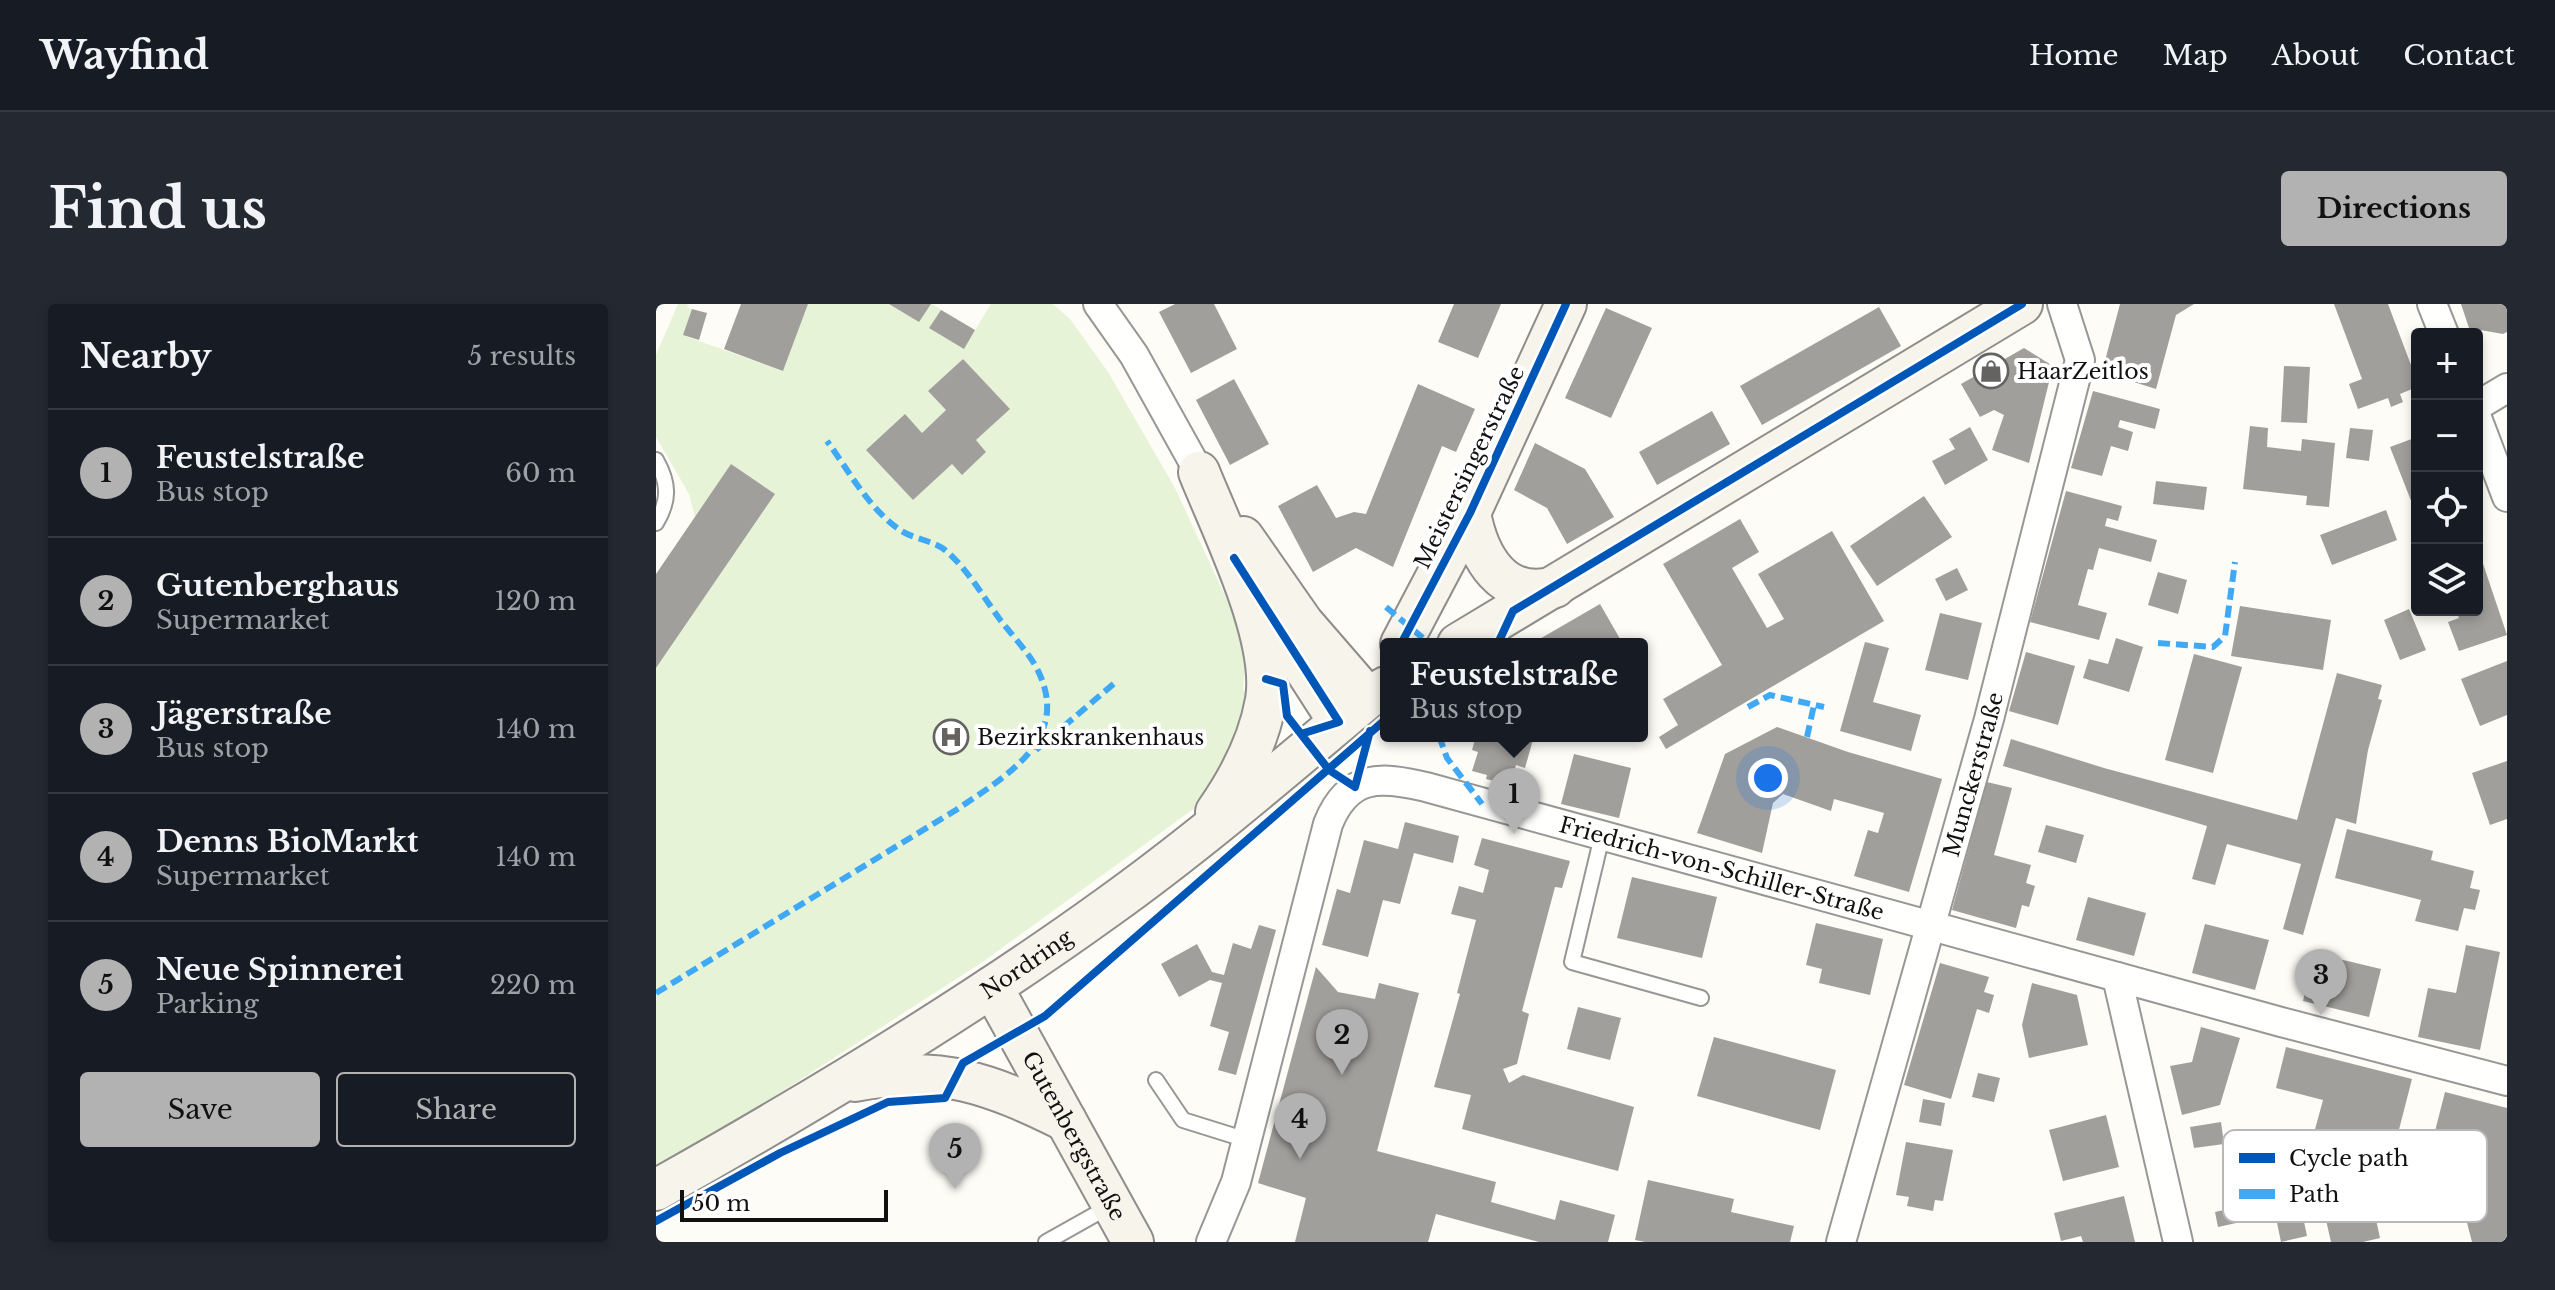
<!DOCTYPE html>
<meta charset="utf-8">
<style>
body{margin:0;font-family:"Libre Baskerville",serif;background:#242831;color:#f1f3f6}
.controls{position:absolute;right:24px;top:24px;display:grid;overflow:hidden;border-radius:8px;box-shadow:0 4px 12px #0003}
.controls button{width:72px;height:72px;display:grid;place-items:center;padding:0;border:0;border-bottom:2px solid #363941;background:#171b24;color:#f1f3f6;font:40px sans-serif}
.scale{position:absolute;left:24px;bottom:20px;width:208px;box-sizing:border-box;padding-left:8px;border:4px solid #111;border-top:0;font-size:22px;line-height:28px;white-space:nowrap;color:#111;-webkit-text-stroke:6px #fff;paint-order:stroke}
.you{position:absolute;left:1112px;top:474px;width:28px;height:28px;margin:-20px;border:6px solid #fff;border-radius:50%;background:#1a73e8;box-shadow:0 0 0 12px #1a73e833}
.badge{display:grid;place-items:center;width:52px;height:52px;border-radius:50%;background:#b2b2b3;color:#111;font-size:26px;font-weight:700}
.pin{position:absolute;translate:-50% -66px;filter:drop-shadow(0 2px 4px #0008)}
.pin::after{content:'';position:absolute;top:42px;width:28px;height:24px;background:inherit;clip-path:polygon(0 0,100% 0,50% 100%)}
.popup{position:absolute;left:724px;top:334px;width:268px;height:104px;box-sizing:border-box;display:grid;place-content:center;border-radius:8px;background:#171b24;filter:drop-shadow(0 2px 6px #0005);font-size:26px;white-space:nowrap;color:#9ea1a6}
.popup b{font-size:30px;color:#f1f3f6}
.popup::after{content:'';position:absolute;left:50%;top:100%;margin-left:-16px;border:16px solid transparent;border-top-color:#171b24}
.list{margin:0;padding:0;list-style:none}
h2{display:flex;justify-content:space-between;align-items:center;height:104px;margin:0;padding:0 32px;font-size:34px}
h2 small{font-size:26px;font-weight:400;color:#9ea1a6}
.list li{display:grid;grid-template-columns:52px 1fr auto;gap:24px;align-items:center;box-sizing:border-box;height:128px;padding:0 32px;border-top:2px solid #363941}
.list b{display:block;font-size:30px;white-space:nowrap}
.list p{margin:0;font-size:26px;white-space:nowrap;color:#9ea1a6}
.list em{font-size:26px;font-style:normal;color:#9ea1a6}
.actions{display:flex;gap:16px;padding:24px 32px}
.actions a{flex:1;padding:18px 0;border:2px solid #b2b2b3;border-radius:8px;text-align:center;font-size:28px;color:#b2b2b3}
.actions .main{background:#b2b2b3;color:#111}
.icon{flex:none;width:44px;height:44px;fill:none;stroke:currentColor;stroke-width:2;stroke-linecap:round;stroke-linejoin:round}
.map{position:relative;flex:none;width:1851px;height:938px;overflow:hidden;border-radius:8px}
header{display:flex;align-items:center;gap:48px;box-sizing:border-box;height:112px;padding:0 40px;background:#171b24;border-bottom:2px solid #363941}
header strong{font-size:38px}
nav{display:flex;gap:44px;margin-inline-start:auto;font-size:28px}
.intro{display:flex;align-items:center;justify-content:space-between;box-sizing:border-box;height:192px;padding:0 48px}
h1{margin:0;font-size:56px}
.button{padding:20px 36px;border-radius:8px;background:#b2b2b3;color:#111;font-size:28px;font-weight:700}
main{display:flex;gap:48px;padding:0 48px}
aside{flex:1;background:#171b24;border-radius:8px;box-shadow:0 4px 12px #0003}
.map>svg:first-child{display:block}
.green{fill:#e7f3d7;fill-rule:evenodd}
.building{fill:#a19f9c}
.lines{fill:none;stroke-linecap:round;stroke-linejoin:round}
.lane-casing{stroke:#979795;stroke-width:18}
.street-casing{stroke:#979795;stroke-width:32}
.secondary-casing{stroke:#8e8d8b;stroke-width:44}
.lane{stroke:#fffffe;stroke-width:14}
.street{stroke:#fffffe;stroke-width:28}
.secondary{stroke:#f6f4eb;stroke-width:40}
.quiet{stroke:#3fa9f5;stroke-width:6;stroke-dasharray:12 6;stroke-linecap:butt}
.cycleway-casing{stroke:#fff;stroke-width:13}
.cycleway{stroke:#0057b8;stroke-width:8}
.labels{text-anchor:middle;stroke-width:8;stroke-linejoin:round;paint-order:stroke}
.poi-label{font-size:22px;fill:#111;stroke:#fff;text-anchor:start}
.street-label{font-size:22px;fill:#111;stroke:#fff}
.key{fill:#fff;stroke:#b8b8b8;stroke-width:2}
.key-label{font-size:22px;fill:#111}
</style>
<header>
<strong>Wayfind</strong>
<nav><a>Home</a><a>Map</a><a>About</a><a>Contact</a></nav>
</header>
<div class="intro"><h1>Find us</h1><a class="button">Directions</a></div>
<main>
<aside>
<h2>Nearby<small>5 results</small></h2>
<ul class="list">
<li><span class="badge">1</span><div><b>Feustelstraße</b><p>Bus stop</p></div><em>60 m</em></li>
<li><span class="badge">2</span><div><b>Gutenberghaus</b><p>Supermarket</p></div><em>120 m</em></li>
<li><span class="badge">3</span><div><b>Jägerstraße</b><p>Bus stop</p></div><em>140 m</em></li>
<li><span class="badge">4</span><div><b>Denns BioMarkt</b><p>Supermarket</p></div><em>140 m</em></li>
<li><span class="badge">5</span><div><b>Neue Spinnerei</b><p>Parking</p></div><em>220 m</em></li>
</ul>
<div class="actions"><a class="main">Save</a><a>Share</a></div>
</aside>
<div class="map">
<svg width="1851" height="938" viewBox="0 0 1851 938">
<rect width="100%" height="100%" fill="#fdfcf7"/>
<path class="green" d="M 22,0 L 32,0 L 31,3 L 36,5 L 29,32 L 127,67 L 152,0 L 276,0 L 319,26 L 335,0 L 397,0 L 414,15 L 452,68 L 519,184 L 576,307 L 590,357 L 587,385 L 590,391 L 599,393 L 554,493 L 328,657 L 82,816 L 0,865 L 0,364 L 118,190 L 75,161 L 39,213 L 33,190 L 0,133 L 0,51 ZM 307,55 L 354,105 L 320,136 L 330,148 L 306,170 L 296,160 L 257,196 L 210,146 L 249,111 L 266,129 L 290,106 L 272,87 Z"/>
<path class="building" d="M 85,0 L 152,0 L 127,67 L 68,45 Z
M 233,0 L 275,0 L 263,18 Z
M 519,0 L 558,0 L 581,45 L 535,69 L 503,8 Z
M 798,0 L 845,0 L 822,54 L 782,38 Z
M 1464,0 L 1538,0 L 1520,11 L 1500,85 L 1446,68 Z
M 1678,0 L 1732,0 L 1761,77 L 1761,83 L 1744,90 L 1747,98 L 1735,103 L 1732,94 L 1702,105 L 1693,80 L 1706,75 Z
M 1805,0 L 1851,0 L 1851,28 L 1847,30 L 1813,24 Z
M 1223,3 L 1245,42 L 1106,121 L 1084,82 Z
M 950,4 L 996,24 L 955,114 L 909,94 Z
M 36,5 L 51,9 L 43,36 L 27,31 Z
M 285,6 L 319,26 L 308,45 L 273,24 Z
M 1368,44 L 1397,62 L 1373,159 L 1336,146 L 1348,111 L 1338,106 L 1324,113 L 1305,80 Z
M 307,55 L 354,105 L 320,136 L 330,148 L 306,171 L 296,160 L 257,196 L 210,146 L 249,110 L 266,129 L 290,106 L 272,87 Z
M 1628,62 L 1654,63 L 1651,119 L 1625,118 Z
M 578,75 L 613,140 L 574,161 L 540,96 Z
M 762,80 L 819,105 L 800,148 L 786,142 L 737,263 L 700,244 L 657,268 L 622,202 L 661,181 L 680,214 L 698,208 L 710,210 Z
M 1437,87 L 1504,105 L 1499,125 L 1464,116 L 1462,123 L 1477,128 L 1472,147 L 1455,142 L 1446,172 L 1415,164 Z
M 1056,107 L 1074,140 L 1001,181 L 983,148 Z
M 1594,122 L 1612,124 L 1611,143 L 1645,147 L 1646,135 L 1679,139 L 1673,203 L 1650,201 L 1651,192 L 1587,185 Z
M 1314,123 L 1332,156 L 1289,181 L 1276,157 L 1299,145 L 1293,135 Z
M 1694,124 L 1717,126 L 1713,157 L 1690,154 Z
M 1761,133 L 1761,212 L 1734,143 Z
M 879,139 L 929,165 L 958,213 L 911,240 L 891,204 L 858,186 Z
M 75,160 L 119,190 L 0,364 L 0,270 Z
M 1500,177 L 1551,183 L 1548,206 L 1497,200 Z
M 1410,187 L 1466,202 L 1462,217 L 1451,214 L 1449,222 L 1501,236 L 1495,258 L 1443,244 L 1437,266 L 1432,265 L 1422,301 L 1451,309 L 1443,336 L 1374,318 Z
M 1268,192 L 1296,233 L 1221,282 L 1194,242 Z
M 1730,206 L 1741,236 L 1676,261 L 1664,231 Z
M 1084,215 L 1103,248 L 1076,264 L 1111,324 L 1128,315 L 1102,270 L 1176,227 L 1228,317 L 1010,445 L 1003,433 L 1022,421 L 1007,395 L 1066,361 L 1007,260 Z
M 1821,242 L 1851,331 L 1803,347 L 1792,318 L 1803,314 L 1800,306 L 1821,306 Z
M 1301,264 L 1312,286 L 1290,297 L 1279,275 Z
M 1502,268 L 1531,276 L 1522,310 L 1492,301 Z
M 944,300 L 967,340 L 875,340 Z
M 1584,302 L 1675,316 L 1667,366 L 1575,352 Z
M 1753,305 L 1770,346 L 1744,356 L 1728,316 Z
M 1284,309 L 1326,319 L 1312,376 L 1269,366 Z
M 1460,334 L 1487,343 L 1473,388 L 1427,374 L 1433,355 L 1452,360 Z
M 1209,338 L 1233,344 L 1217,398 L 1265,411 L 1255,447 L 1184,427 Z
M 1370,348 L 1419,362 L 1402,421 L 1353,407 Z
M 1538,350 L 1586,363 L 1557,469 L 1509,456 Z
M 1851,357 L 1851,411 L 1824,422 L 1805,375 Z
M 1681,369 L 1726,381 L 1722,395 L 1726,396 L 1712,446 L 1700,520 L 1680,514 L 1647,631 L 1627,625 L 1645,560 L 1571,540 L 1559,581 L 1536,575 L 1551,522 L 1347,462 L 1355,435 L 1448,464 L 1641,516 Z
M 1121,423 L 1192,448 L 1286,475 L 1253,588 L 1198,572 L 1212,526 L 1222,529 L 1228,509 L 1178,495 L 1175,507 L 1127,490 L 1117,499 L 1106,549 L 1041,529 L 1069,450 Z
M 820,432 L 878,432 L 869,464 L 860,461 L 854,481 L 830,475 L 831,471 L 816,467 L 822,448 L 816,446 Z
M 918,450 L 975,464 L 963,514 L 905,500 Z
M 1851,457 L 1851,515 L 1834,521 L 1816,469 Z
M 1331,478 L 1356,484 L 1338,551 L 1375,561 L 1370,579 L 1379,582 L 1373,603 L 1366,601 L 1360,624 L 1296,606 Z
M 749,518 L 803,532 L 797,559 L 758,549 L 744,600 L 727,596 L 712,653 L 666,641 L 681,585 L 694,589 L 708,536 L 742,545 Z
M 1390,521 L 1428,531 L 1420,559 L 1382,548 Z
M 1691,525 L 1777,547 L 1775,556 L 1818,567 L 1814,584 L 1824,586 L 1819,606 L 1808,604 L 1802,627 L 1759,617 L 1765,596 L 1679,574 Z
M 826,534 L 914,557 L 906,584 L 899,583 L 866,707 L 873,710 L 861,760 L 847,765 L 853,779 L 867,771 L 978,803 L 962,867 L 806,825 L 815,791 L 778,783 L 804,690 L 801,689 L 820,616 L 795,610 L 803,582 L 827,589 L 833,566 L 818,561 Z
M 976,573 L 1061,593 L 1046,654 L 961,634 Z
M 1432,593 L 1490,609 L 1478,652 L 1420,636 Z
M 1160,619 L 1227,635 L 1214,691 L 1163,679 L 1166,665 L 1150,661 Z
M 1549,620 L 1613,636 L 1599,686 L 1536,669 Z
M 603,621 L 620,626 L 580,771 L 562,766 L 573,728 L 554,722 L 566,679 L 554,676 L 523,693 L 505,660 L 541,640 L 556,668 L 568,671 L 577,639 L 595,645 Z
M 1810,641 L 1844,648 L 1824,746 L 1762,733 L 1772,684 L 1800,689 Z
M 1658,649 L 1725,665 L 1713,713 L 1647,697 Z
M 1284,659 L 1333,673 L 1328,688 L 1338,691 L 1333,709 L 1321,705 L 1295,795 L 1248,781 Z
M 660,663 L 682,688 L 719,695 L 723,679 L 763,689 L 721,847 L 840,878 L 835,898 L 899,916 L 904,896 L 959,911 L 952,938 L 883,938 L 780,910 L 772,938 L 639,938 L 650,894 L 602,879 Z
M 1376,679 L 1421,691 L 1432,741 L 1373,754 L 1366,721 Z
M 922,703 L 965,714 L 954,756 L 911,745 Z
M 1545,723 L 1584,734 L 1564,801 L 1526,811 L 1514,762 L 1536,758 Z
M 1058,733 L 1180,766 L 1164,826 L 1041,792 Z
M 1630,743 L 1756,775 L 1737,849 L 1658,829 L 1667,796 L 1620,784 Z
M 1322,769 L 1344,774 L 1338,798 L 1316,793 Z
M 1789,788 L 1851,804 L 1851,938 L 1816,938 L 1809,911 L 1827,844 L 1778,831 Z
M 1267,795 L 1289,799 L 1285,822 L 1263,818 Z
M 1450,811 L 1463,863 L 1407,877 L 1393,826 Z
M 1565,818 L 1568,840 L 1538,844 L 1534,823 Z
M 1250,838 L 1297,846 L 1287,897 L 1279,896 L 1277,907 L 1251,902 L 1253,893 L 1240,891 Z
M 1681,867 L 1684,883 L 1645,892 L 1641,876 Z
M 992,876 L 1078,895 L 1075,908 L 1138,922 L 1134,938 L 989,938 L 979,936 Z
M 1712,878 L 1724,934 L 1707,938 L 1675,938 L 1665,894 L 1699,886 L 1698,882 Z
M 1468,892 L 1479,938 L 1427,938 L 1425,932 L 1405,937 L 1398,909 Z
M 1609,897 L 1612,912 L 1562,923 L 1559,908 Z
M 1646,908 L 1651,932 L 1625,938 L 1620,914 Z"/>
<g class="lines">
<g class="lane-casing">
<path id="lane" d="M 0,156 C 13,179 14,196 0,219
M 946,532 L 916,658 L 1045,694
M 500,776 L 527,816 L 591,836
M 390,938 L 456,901"/>
</g>
<g class="street-casing">
<g id="street">
<path d="M 442,0 L 478,51 L 543,168"/>
<path d="M 1776,0 L 1788,30"/>
<path d="M 1821,102 L 1851,84"/>
<path d="M 1821,114 L 1851,193"/>
<path d="M 1461,673 L 1522,938"/>
<path id="s1" d="M 555,938 L 580,878 L 672,520 C 692,470 724,472 770,483 L 1625,718 L 1851,777"/>
<path id="s2" d="M 1185,938 L 1333,415 L 1424,56 L 1406,0"/>
</g>
</g>
<g class="secondary-casing">
<g id="secondary">
<path d="M 543,168 C 567,228 620,333 610,396 C 603,437 583,475 560,508"/>
<path d="M 814,209 C 822,252 846,298 899,283"/>
<path d="M 587,233 L 647,319 L 712,394"/>
<path d="M 616,314 L 683,418"/>
<path d="M 745,340 L 814,209 L 910,0"/>
<path d="M 802,340 L 1366,0"/>
<path id="s3" d="M 336,683 L 477,938"/>
<path d="M 199,777 C 284,760 335,780 410,817"/>
<path id="s4" d="M 0,886 C 155,799 308,707 452,603 C 543,538 627,465 712,394 L 730,383"/>
</g>
</g>
<use href="#lane" class="lane"/>
<use href="#street" class="street"/>
<use href="#secondary" class="secondary"/>
<path class="quiet" d="M 730,303 L 774,340
M 1502,339 L 1557,343 L 1569,332 L 1579,258
M 1092,403 L 1114,391 L 1168,403
M 783,432 L 791,454 L 826,500
M 1151,433 L 1158,401
M 380,446 L 461,377
M 0,689 L 300,506 C 352,471 419,433 379,361 C 370,346 356,331 345,317 C 328,294 311,264 289,246 C 276,236 257,235 244,226 C 213,205 193,167 171,137"/>
<g class="cycleway-casing">
<path id="cycleway" d="M 578,254 L 683,418 L 645,430
M 745,340 L 814,209 L 910,0
M 838,340 L 843,337 L 857,307 L 1366,0
M 610,375 L 627,380 L 631,412 L 673,466 L 699,483 L 714,427
M 0,917 L 124,849 L 232,798 L 289,794 L 307,759 L 389,712 L 730,415"/>
</g>
<use href="#cycleway" class="cycleway"/>
</g>
<defs>
<g id="shop-ring" transform="scale(1.8)"><circle r="9.5" fill="#fff" stroke="#646362" stroke-width="1.5"/><path d="M-5-2.5h2.3a2.7 3.5 0 0 1 5.4 0H5L5.5 6h-11ZM-1.5-2.5h3a1.5 2.3 0 0 0-3 0Z" fill="#646362"/></g>
<g id="hospital-ring" transform="scale(1.8)"><circle r="9.5" fill="#fff" stroke="#646362" stroke-width="1.5"/><path d="M-5-5h3v3.5h4V-5h3V5h-3V1.5h-4V5h-3Z" fill="#646362"/></g>
</defs>
<g fill-rule="evenodd">
<use href="#shop-ring" x="1335" y="67"/>
<use href="#hospital-ring" x="295" y="433"/>
</g>
<g class="labels">
<g class="poi-label">
<text x="1361" y="75">HaarZeitlos</text>
<text x="321" y="441">Bezirkskrankenhaus</text>
</g>
<g class="street-label">
<text transform="translate(813 163) rotate(-64)" y="8">Meistersingerstraße</text>
<text dy="8" stroke="none"><textPath href="#s2" startOffset="486">Munckerstraße</textPath></text>
<text dy="8" stroke="none"><textPath href="#s1" startOffset="860">Friedrich-von-Schiller-Straße</textPath></text>
<text dy="8" stroke="none"><textPath href="#s4" startOffset="434">Nordring</textPath></text>
<text dy="8" stroke="none"><textPath href="#s3" startOffset="170">Gutenbergstraße</textPath></text>
</g>
</g>
<rect x="1567" y="826" width="264" height="92" rx="12" class="key"/>
<rect x="1583" y="849" width="36" height="10" fill="#0057b8"/>
<rect x="1583" y="885" width="36" height="10" fill="#3fa9f5"/>
<g class="key-label">
<text x="1633" y="862">Cycle path</text>
<text x="1633" y="898">Path</text>
</g>
</svg>
<div class="controls">
<button>+</button>
<button>−</button>
<button><svg class="icon" aria-label="locate" viewBox="0 0 24 24"><circle cx="12" cy="12" r="6"/><path d="M12 2v4M12 18v4M2 12h4M18 12h4"/></svg></button>
<button><svg class="icon" aria-label="layers" viewBox="0 0 24 24"><path d="M12 4l9 5-9 5-9-5zM3 14l9 5 9-5"/></svg></button>
</div>
<div class="scale">50 m</div>
<div class="you"></div>
<div class="pin badge" style="left:858px;top:530px">1</div>
<div class="popup"><b>Feustelstraße</b>Bus stop</div>
<div class="pin badge" style="left:686px;top:771px">2</div>
<div class="pin badge" style="left:1665px;top:711px">3</div>
<div class="pin badge" style="left:644px;top:855px">4</div>
<div class="pin badge" style="left:299px;top:885px">5</div>
</div>
</main>
